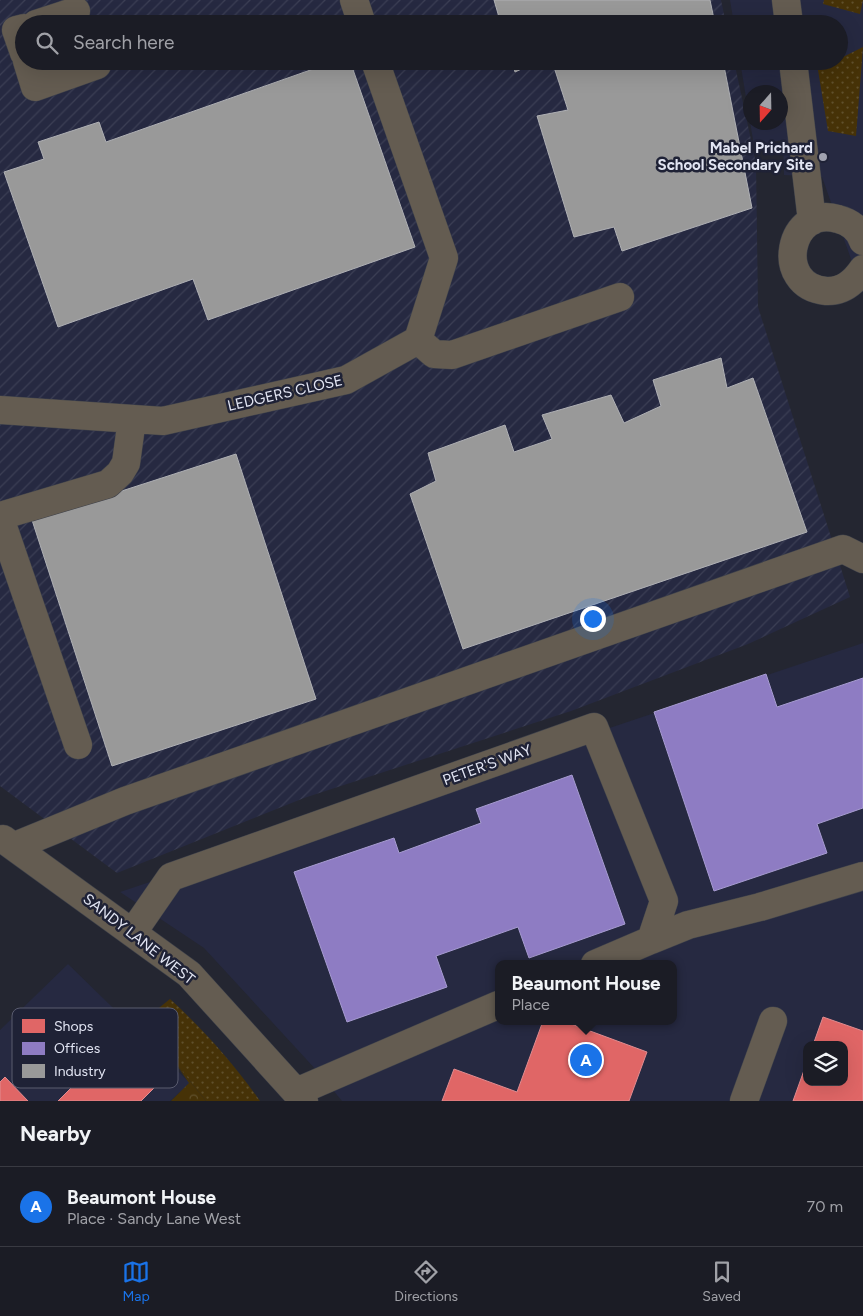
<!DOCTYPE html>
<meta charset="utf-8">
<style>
body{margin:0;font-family:Figtree,sans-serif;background:#282932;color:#f1f3f6}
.controls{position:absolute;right:15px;bottom:15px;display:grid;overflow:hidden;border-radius:10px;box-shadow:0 5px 20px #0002}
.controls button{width:45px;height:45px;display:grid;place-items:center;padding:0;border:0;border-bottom:1px solid #393a42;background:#1b1c25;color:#f1f3f6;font:25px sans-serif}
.compass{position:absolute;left:743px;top:85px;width:45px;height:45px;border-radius:50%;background:#1b1c25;box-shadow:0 5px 20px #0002;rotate:200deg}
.you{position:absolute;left:592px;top:618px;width:18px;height:18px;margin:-12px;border:4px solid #fff;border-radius:50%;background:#1a73e8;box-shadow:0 0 0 8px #1a73e833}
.badge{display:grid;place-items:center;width:32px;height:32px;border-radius:50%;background:#1a73e8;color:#fff;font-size:16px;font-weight:700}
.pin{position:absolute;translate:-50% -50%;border:2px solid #fff;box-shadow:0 1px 5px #0006}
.popup{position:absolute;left:495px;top:960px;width:182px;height:65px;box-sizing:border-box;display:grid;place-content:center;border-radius:10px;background:#1b1c25;filter:drop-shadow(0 1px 4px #0005);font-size:16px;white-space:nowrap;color:#a0a1a7}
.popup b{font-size:19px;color:#f1f3f6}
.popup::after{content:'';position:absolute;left:50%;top:100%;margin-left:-10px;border:10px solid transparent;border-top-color:#1b1c25}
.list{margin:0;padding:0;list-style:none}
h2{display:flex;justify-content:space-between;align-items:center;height:65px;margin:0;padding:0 20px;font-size:21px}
h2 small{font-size:16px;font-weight:400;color:#a0a1a7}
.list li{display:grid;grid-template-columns:32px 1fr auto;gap:15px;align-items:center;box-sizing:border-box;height:80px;padding:0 20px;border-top:1px solid #393a42}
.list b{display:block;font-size:19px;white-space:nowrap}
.list p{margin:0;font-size:16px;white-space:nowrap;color:#a0a1a7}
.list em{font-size:16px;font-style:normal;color:#a0a1a7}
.icon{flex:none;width:28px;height:28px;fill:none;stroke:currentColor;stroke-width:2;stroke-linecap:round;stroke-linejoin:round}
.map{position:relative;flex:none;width:863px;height:1101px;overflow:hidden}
.search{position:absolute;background:#1b1c25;box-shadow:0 5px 20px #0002;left:15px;right:15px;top:15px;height:55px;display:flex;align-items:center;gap:12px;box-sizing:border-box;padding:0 18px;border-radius:28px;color:#a0a1a7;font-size:19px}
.sheet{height:145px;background:#1b1c25}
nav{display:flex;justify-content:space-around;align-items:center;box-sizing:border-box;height:70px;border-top:1px solid #393a42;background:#1b1c25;font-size:14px;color:#a0a1a7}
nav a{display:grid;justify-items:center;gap:2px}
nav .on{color:#1a73e8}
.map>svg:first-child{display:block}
.built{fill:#262941;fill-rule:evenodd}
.industrial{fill:url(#industrial-furrows)}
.grass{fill:url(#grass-dots)}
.forest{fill:url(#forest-crowns)}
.shops{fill:#e06666;stroke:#e18c90}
.offices{fill:#8e7cc3;stroke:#a79cd1}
.industry{fill:#999;stroke:#afb0b4}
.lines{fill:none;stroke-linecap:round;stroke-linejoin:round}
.minor-casing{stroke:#3f424b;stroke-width:29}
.minor{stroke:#645c51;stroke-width:28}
.poi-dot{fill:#a0a2af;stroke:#1f2236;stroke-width:2}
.labels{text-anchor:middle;stroke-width:5;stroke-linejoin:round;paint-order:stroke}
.poi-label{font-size:15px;font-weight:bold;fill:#e2e5f3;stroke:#1f2236;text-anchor:end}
.street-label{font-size:15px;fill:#e2e5f3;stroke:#1f2236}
.key{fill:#1f2236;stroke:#5a5c6f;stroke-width:1}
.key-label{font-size:14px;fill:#e2e5f3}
</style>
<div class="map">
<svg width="863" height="1101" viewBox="0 0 863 1101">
<defs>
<pattern id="industrial-furrows" width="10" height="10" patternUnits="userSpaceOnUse" patternTransform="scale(1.25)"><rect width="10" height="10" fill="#262941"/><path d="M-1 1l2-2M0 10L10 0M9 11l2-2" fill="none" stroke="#3b3e54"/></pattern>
<pattern id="grass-dots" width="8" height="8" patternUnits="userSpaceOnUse" patternTransform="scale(1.25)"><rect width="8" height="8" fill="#463207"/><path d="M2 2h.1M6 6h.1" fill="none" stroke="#60502c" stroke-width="1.8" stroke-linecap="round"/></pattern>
<pattern id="forest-crowns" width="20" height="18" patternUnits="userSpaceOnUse" patternTransform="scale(1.25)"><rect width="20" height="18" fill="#463207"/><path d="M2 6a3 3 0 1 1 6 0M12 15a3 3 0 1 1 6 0" fill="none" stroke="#60502c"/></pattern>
</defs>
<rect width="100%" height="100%" fill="#242631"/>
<path class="built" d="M 730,0 L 863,0 L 863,293 L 822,177 L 784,175 L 783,140 L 754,146 L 740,61 L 839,61 L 839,24 L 734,24 ZM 750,92 L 780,92 L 780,122 L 750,122 Z
M 863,643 L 863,1101 L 342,1101 L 318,1072 L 204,948 L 120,892 ZM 498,964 L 674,964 L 674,1021 L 498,1021 ZM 807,1045 L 844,1045 L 844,1082 L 807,1082 Z
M 68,964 L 190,1083 L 170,1101 L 0,1101 L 0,1030 Z"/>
<path class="industrial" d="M 0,0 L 721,0 L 726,24 L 24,24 L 24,61 L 734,61 L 756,163 L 758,307 L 850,597 L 748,644 L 571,711 L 304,798 L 117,873 L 0,786 Z"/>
<path class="grass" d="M 824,0 L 863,0 L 860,14 L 823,4 Z
M 863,47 L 856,136 L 828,131 L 818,70 L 835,61 L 839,61 L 839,59 Z
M 170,999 C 203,1029 234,1064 260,1101 L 206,1101 L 174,1061 L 139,1024 Z"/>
<path class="forest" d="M 174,1061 L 206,1101 L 171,1101 L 189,1083 Z"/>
<path class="shops" d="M 823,1017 L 863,1031 L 863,1101 L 793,1101 L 807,1062 L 807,1082 L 844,1082 L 844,1045 L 813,1045 Z
M 543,1021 L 563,1021 L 647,1052 L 629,1101 L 442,1101 L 454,1069 L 517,1092 Z
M 118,1041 L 160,1082 L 141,1101 L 58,1101 Z
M 5,1077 L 28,1101 L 0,1101 L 0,1082 Z"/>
<path class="offices" d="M 766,674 L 777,707 L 863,678 L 863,808 L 817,824 L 827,853 L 714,891 L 654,712 Z
M 572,775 L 625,924 L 529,958 L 518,927 L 436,956 L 447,987 L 347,1022 L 294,872 L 394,838 L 399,853 L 481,823 L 476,809 Z"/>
<path class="industry" d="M 494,0 L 710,0 L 715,24 L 501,24 Z
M 336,61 L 350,61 L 415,247 L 208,320 L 193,279 L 58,327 L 4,172 L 44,159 L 38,142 L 99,122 L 106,142 Z
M 512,61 L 539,61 L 515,72 Z
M 552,61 L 723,61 L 752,208 L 622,251 L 614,227 L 574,237 L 537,116 L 568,110 Z
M 721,358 L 727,388 L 753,378 L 807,532 L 463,649 L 410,494 L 436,481 L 428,453 L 505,425 L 514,452 L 552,439 L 542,415 L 611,395 L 624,423 L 661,406 L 653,380 Z
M 236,454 L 316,699 L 112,766 L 32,520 Z"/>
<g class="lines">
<g class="minor-casing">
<path id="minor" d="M 354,0 L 362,24
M 786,0 L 789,24
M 36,24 L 76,11
M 24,28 L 16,30 L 24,53
M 27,61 L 35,87 L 97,65
M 793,61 L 812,221
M 863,241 C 859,229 850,222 838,219 C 789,204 772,286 826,291 C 843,292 854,282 863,269
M 418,340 L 434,354 L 452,355 L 620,297
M 0,410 L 163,421 L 346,380 L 418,340 L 444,258 L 375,61
M 0,516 L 108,484 L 120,473 L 126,463 L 132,419
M 0,518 L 78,745
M 3,839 L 189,974 L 304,1101
M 15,846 L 125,801 L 843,549 L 863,559
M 133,932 L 171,877 L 594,727 L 664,901 L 651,940 L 595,964
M 651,940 L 688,925 L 760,907 L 863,876
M 296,1092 L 498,1005
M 744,1101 L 773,1021"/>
</g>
<use href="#minor" class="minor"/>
</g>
<circle class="poi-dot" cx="823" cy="157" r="5"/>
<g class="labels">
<g class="poi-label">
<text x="813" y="153">Mabel Prichard<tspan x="813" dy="17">School Secondary Site</tspan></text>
</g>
<g class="street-label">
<text transform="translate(285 393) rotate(-13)" y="5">LEDGERS CLOSE</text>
<text transform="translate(487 765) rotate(-20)" y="5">PETER'S WAY</text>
<text transform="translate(139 939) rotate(38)" y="5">SANDY LANE WEST</text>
</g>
</g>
<rect x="12" y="1008" width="166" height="80" rx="8" class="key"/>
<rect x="22" y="1019" width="23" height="14" fill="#e06666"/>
<rect x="22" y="1042" width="23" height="13" fill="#8e7cc3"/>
<rect x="22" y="1064" width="23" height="14" fill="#999"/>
<g class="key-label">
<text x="54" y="1031">Shops</text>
<text x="54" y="1053">Offices</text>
<text x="54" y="1076">Industry</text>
</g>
</svg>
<div class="controls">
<button><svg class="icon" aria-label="layers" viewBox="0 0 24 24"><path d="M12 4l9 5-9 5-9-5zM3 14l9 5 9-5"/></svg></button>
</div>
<svg class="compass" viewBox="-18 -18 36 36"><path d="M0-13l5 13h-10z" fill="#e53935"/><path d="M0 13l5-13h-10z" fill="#a0a1a7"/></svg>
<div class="you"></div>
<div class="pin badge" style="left:586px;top:1060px">A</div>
<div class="popup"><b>Beaumont House</b>Place</div>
<div class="search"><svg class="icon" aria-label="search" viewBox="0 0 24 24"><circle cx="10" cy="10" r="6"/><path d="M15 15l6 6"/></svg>Search here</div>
</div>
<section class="sheet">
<h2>Nearby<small></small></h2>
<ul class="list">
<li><span class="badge">A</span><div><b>Beaumont House</b><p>Place · Sandy Lane West</p></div><em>70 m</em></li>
</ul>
</section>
<nav>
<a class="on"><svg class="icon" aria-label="map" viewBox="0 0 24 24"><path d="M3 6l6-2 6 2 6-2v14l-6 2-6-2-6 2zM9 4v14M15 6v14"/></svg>Map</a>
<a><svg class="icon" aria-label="directions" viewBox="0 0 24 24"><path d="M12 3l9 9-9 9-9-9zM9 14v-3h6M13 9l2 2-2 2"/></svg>Directions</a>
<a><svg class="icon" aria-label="saved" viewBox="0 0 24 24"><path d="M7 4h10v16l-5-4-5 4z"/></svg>Saved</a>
</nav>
